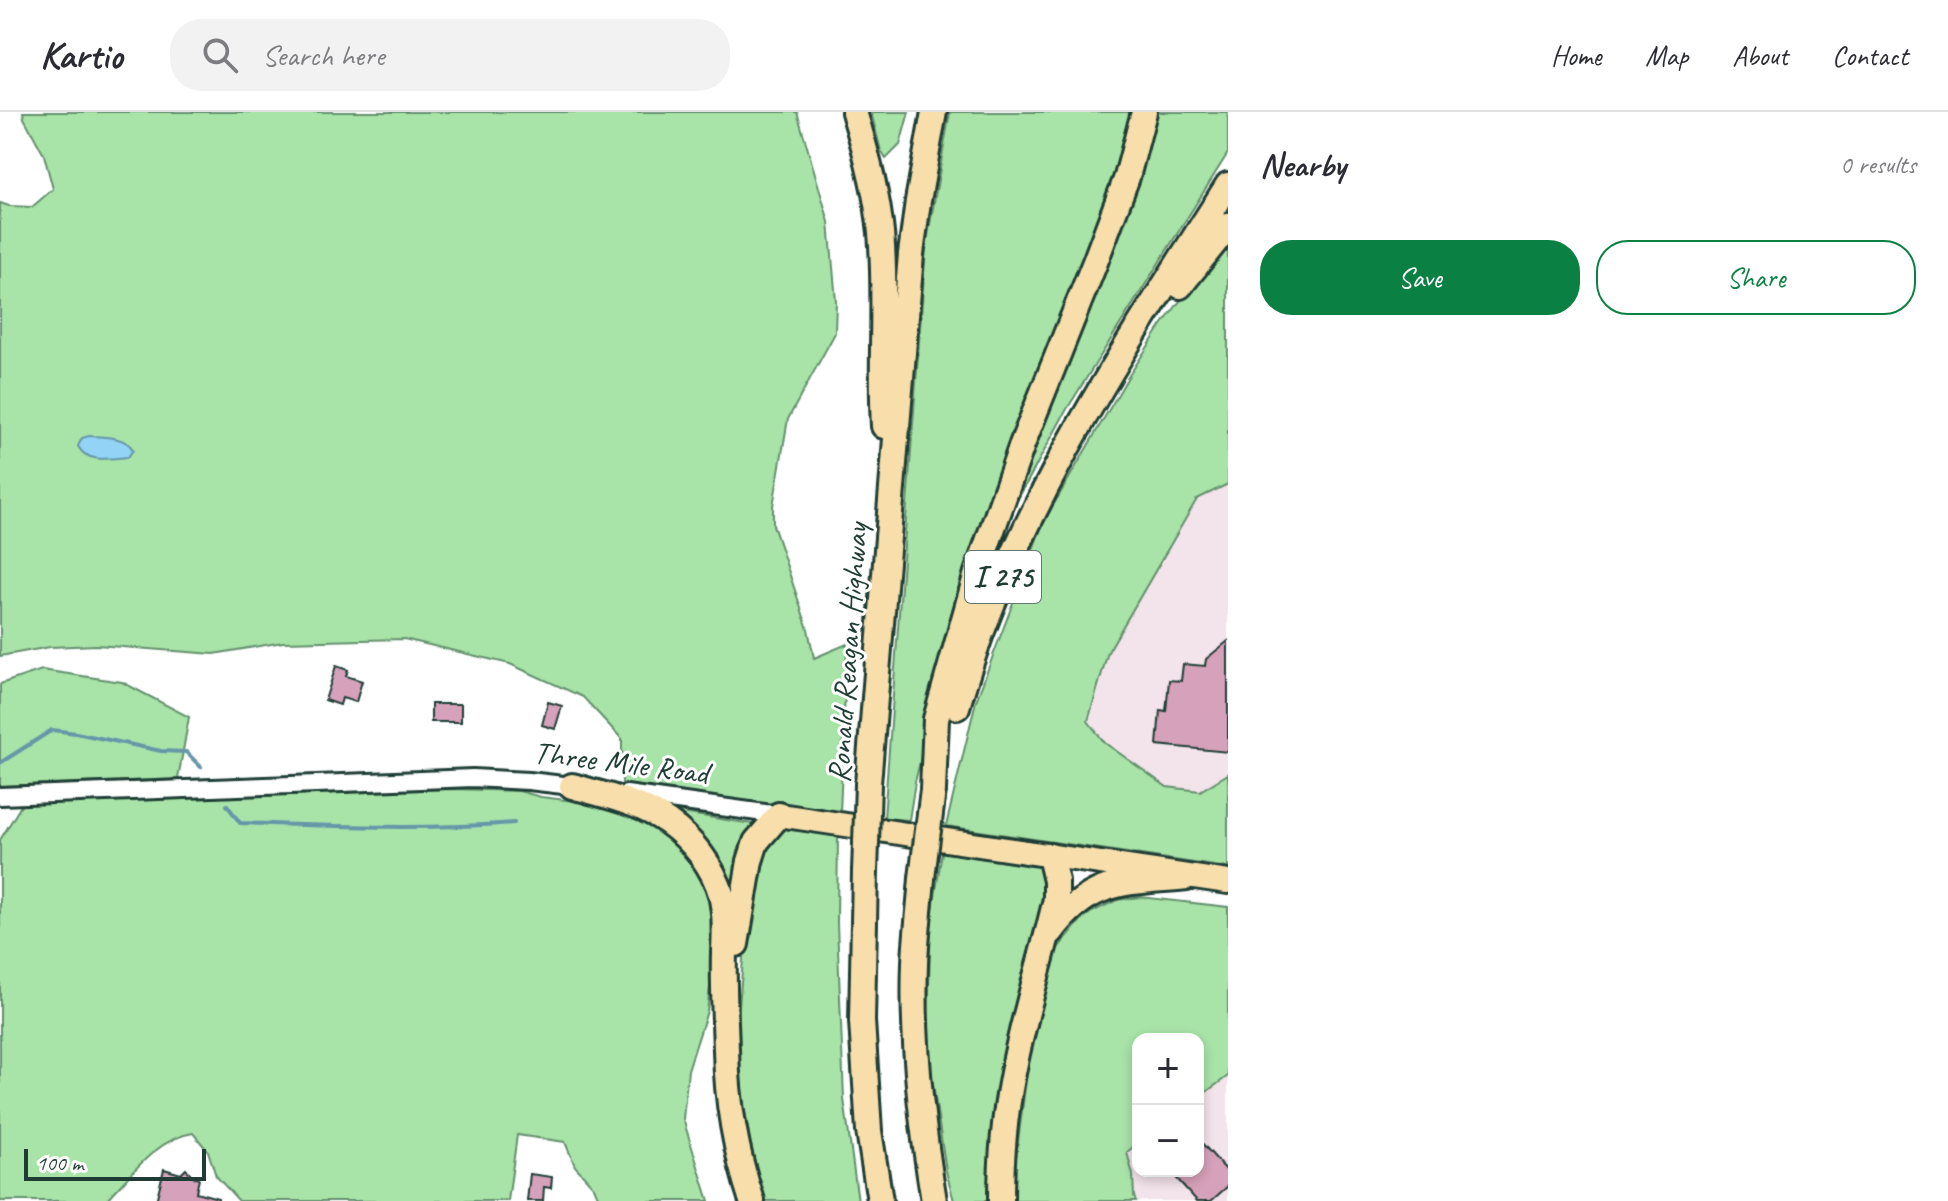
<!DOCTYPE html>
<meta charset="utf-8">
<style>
body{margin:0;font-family:Caveat,sans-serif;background:#f2f2f3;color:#2b2b33}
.controls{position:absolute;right:24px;bottom:24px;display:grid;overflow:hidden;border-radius:16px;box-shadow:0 4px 12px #0003}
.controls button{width:72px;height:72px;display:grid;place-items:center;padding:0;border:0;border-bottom:2px solid #e1e1e2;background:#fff;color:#2b2b33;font:40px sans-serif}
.scale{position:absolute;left:24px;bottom:20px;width:182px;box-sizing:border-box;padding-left:8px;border:4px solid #1f3d34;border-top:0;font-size:22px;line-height:28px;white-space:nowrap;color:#1f3d34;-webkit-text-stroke:6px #fff;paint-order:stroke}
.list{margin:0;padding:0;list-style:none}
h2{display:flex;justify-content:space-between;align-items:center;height:104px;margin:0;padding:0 32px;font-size:34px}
h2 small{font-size:26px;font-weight:400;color:#7c7c81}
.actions{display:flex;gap:16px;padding:24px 32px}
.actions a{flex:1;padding:18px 0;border:2px solid #0b8043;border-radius:32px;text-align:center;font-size:28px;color:#0b8043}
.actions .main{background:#0b8043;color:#fff}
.icon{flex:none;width:44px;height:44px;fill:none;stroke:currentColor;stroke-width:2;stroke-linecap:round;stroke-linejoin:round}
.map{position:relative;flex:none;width:1228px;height:1089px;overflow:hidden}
header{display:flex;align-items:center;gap:48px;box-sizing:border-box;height:112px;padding:0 40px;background:#fff;border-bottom:2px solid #e1e1e2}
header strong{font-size:38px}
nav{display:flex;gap:44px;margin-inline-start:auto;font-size:28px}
.search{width:560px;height:72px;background:#f2f2f3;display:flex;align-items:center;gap:20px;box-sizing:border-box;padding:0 28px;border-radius:32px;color:#7c7c81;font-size:30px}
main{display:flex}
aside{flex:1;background:#fff}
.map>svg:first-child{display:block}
.built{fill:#f3e3ea}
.green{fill:#a8e3a8;stroke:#64906e;stroke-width:2}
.water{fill:#93d3f5;stroke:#6597a8;stroke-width:2}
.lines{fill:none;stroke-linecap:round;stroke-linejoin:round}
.stream{stroke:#6597a8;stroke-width:4}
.building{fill:#d6a1ba;stroke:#1f3d34;stroke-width:2}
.minor-casing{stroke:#1f3d34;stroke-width:22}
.major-casing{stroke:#1f3d34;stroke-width:28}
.highway-casing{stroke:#1f3d34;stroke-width:30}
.minor{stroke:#fff;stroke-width:16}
.major{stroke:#f8deab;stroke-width:22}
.highway{stroke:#f8deab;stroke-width:24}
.highway-bridge-casing{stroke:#1f3d34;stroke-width:30;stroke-linecap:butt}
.highway-bridge{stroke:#f8deab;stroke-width:24}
.labels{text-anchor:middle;stroke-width:6;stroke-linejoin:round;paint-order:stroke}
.shield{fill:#fff;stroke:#627771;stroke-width:2}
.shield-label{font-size:30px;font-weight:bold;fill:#1f3d34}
.street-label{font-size:32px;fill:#1f3d34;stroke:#fff}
</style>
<header>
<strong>Kartio</strong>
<div class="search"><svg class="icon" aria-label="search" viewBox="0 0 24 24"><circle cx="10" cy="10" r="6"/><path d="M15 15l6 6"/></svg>Search here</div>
<nav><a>Home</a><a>Map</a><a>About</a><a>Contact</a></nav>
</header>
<main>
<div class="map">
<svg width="1228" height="1089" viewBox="0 0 1228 1089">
<rect width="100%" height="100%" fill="#fff"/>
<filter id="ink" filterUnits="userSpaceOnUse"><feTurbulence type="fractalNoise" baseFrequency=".0125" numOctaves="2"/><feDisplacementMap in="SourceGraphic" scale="16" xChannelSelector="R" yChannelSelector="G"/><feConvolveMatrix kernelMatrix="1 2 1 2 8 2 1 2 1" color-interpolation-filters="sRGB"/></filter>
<g filter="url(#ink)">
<path class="built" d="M 1228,372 L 1228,662 L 1200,679 L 1167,675 L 1105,631 L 1088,609 L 1108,540 L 1197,387 Z
M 1228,964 L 1228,1089 L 1136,1089 L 1134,1084 L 1133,1063 L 1127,1039 L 1138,1031 L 1138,1059 L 1198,1059 L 1198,986 Z"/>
<path class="green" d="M 23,0 L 797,0 L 829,110 L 836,189 L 835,221 L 788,307 L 773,394 L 773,413 L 808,517 L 814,546 L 847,532 L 840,702 L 622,672 L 622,627 L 583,585 L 510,552 L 404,527 L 283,530 L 214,542 L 96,533 L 50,535 L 0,544 L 0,91 L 9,94 L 32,95 L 53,77 L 44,43 L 24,6 Z
M 871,0 L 909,0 L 900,33 L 886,47 L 881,39 Z
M 950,0 L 1135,0 L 1109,92 L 936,585 L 915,670 L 909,708 L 884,706 L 926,135 Z
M 1153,0 L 1228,0 L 1228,41 L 1067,297 L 1000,420 L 1036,323 L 1115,134 Z
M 1228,125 L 1228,372 L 1197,387 L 1108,540 L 1088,609 L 1105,631 L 1167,675 L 1200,679 L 1228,662 L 1228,756 L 946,714 L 976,589 L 1043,411 L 1128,265 L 1162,213 Z
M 42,558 L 122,570 L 189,605 L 178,667 L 0,674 L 0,572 Z
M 452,677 L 519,679 L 541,685 L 590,691 L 634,705 L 670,722 L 705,768 L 716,812 L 712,858 L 707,899 L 688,958 L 683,1007 L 709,1089 L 600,1089 L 594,1075 L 575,1054 L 565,1030 L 517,1023 L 508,1089 L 239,1089 L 216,1064 L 208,1039 L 193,1021 C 157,1026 130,1064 106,1089 L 0,1089 L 0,728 L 22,692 Z
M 669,699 L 752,712 L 755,714 L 731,811 Z
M 781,717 L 838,723 L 837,811 L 844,987 L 858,1089 L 762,1089 L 758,1074 L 741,978 L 738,907 L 744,835 L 758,744 Z
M 942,740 L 1044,756 L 1048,788 L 994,1089 L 954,1089 L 946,1059 L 927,932 L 931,810 Z
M 1140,785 L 1228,795 L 1228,964 L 1198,986 L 1198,927 L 1138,927 L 1138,1031 L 1127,1040 L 1133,1063 L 1134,1084 L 1136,1089 L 1015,1089 L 1014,1061 L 1034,906 L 1058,836 L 1082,807 L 1092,800 L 1117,788 Z"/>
<path class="water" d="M 89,324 C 104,325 126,324 133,338 L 128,345 C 112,346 86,352 78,334 L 82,326 Z"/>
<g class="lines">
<path class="stream" d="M 0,651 L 52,618 L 76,621 L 161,639 L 186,640 L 201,655
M 227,693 L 240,711 C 332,714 423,718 514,711"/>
</g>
<path class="building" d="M 1228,529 L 1228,640 L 1157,633 L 1160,598 L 1166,599 L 1169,568 L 1181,569 L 1183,552 L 1205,554 L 1206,547 Z
M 336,554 L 348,558 L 346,564 L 362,569 L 356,590 L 342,586 L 340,593 L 325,588 Z
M 548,590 L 562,594 L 555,617 L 542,613 Z
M 431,592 L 461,592 L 461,610 L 431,610 Z
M 1198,1027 L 1228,1060 L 1228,1074 L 1211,1089 L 1197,1089 L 1170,1059 L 1198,1059 Z
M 164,1057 L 181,1062 L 186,1057 L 193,1065 L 199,1067 L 196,1080 L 218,1086 L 218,1089 L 156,1089 Z
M 530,1062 L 552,1065 L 551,1076 L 544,1075 L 543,1089 L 527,1089 Z"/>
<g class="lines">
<g class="minor-casing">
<path id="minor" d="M 626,682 L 779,703
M 0,684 L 473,666 L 529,669 L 580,675"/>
</g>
<g class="major-casing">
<path id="major" d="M 779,703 L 1228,770"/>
</g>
<g class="highway-casing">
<path id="highway" d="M 854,0 C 866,39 877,80 881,121 C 887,186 880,250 884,314
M 1180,174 L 1228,114
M 957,595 C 1011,404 1123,239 1228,73
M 868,672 L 911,142 L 918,89 L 934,0
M 572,674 C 600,682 633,689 658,704 C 684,719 707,745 718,773 C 726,794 725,818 724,840 C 723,872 725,906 726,938 C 727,989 736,1041 752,1089
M 933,678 L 936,607 L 977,461 L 1023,330 L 1095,150 L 1127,65 L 1144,0
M 865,760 L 862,909 L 869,1019 L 880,1089
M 922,766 C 920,794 916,823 915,851 C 912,931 921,1010 934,1089
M 1051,820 C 1091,766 1126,771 1187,765
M 736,832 L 750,749 L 756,730 L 779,703
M 1001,1089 C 1001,1048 1004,1007 1012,966 C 1023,906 1042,847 1056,787 L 1056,769 L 1050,744"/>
</g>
<use href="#minor" class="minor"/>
<use href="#major" class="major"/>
<use href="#highway" class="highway"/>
<g class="highway-bridge-casing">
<path id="highway-bridge" d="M 865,760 L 868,672
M 922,766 L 933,678"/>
</g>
<use href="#highway-bridge" class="highway-bridge"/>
</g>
</g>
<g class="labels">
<rect class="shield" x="965" y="439" width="76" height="52" rx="6"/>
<g class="shield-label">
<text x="1003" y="475">I 275</text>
</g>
<g class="street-label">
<text transform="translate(847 541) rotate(-86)" y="11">Ronald Reagan Highway</text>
<text transform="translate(621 650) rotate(7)" y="11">Three Mile Road</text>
</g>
</g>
</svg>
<div class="controls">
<button>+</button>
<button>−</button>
</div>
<div class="scale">100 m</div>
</div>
<aside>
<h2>Nearby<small>0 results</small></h2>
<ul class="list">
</ul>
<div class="actions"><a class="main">Save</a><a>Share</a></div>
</aside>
</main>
